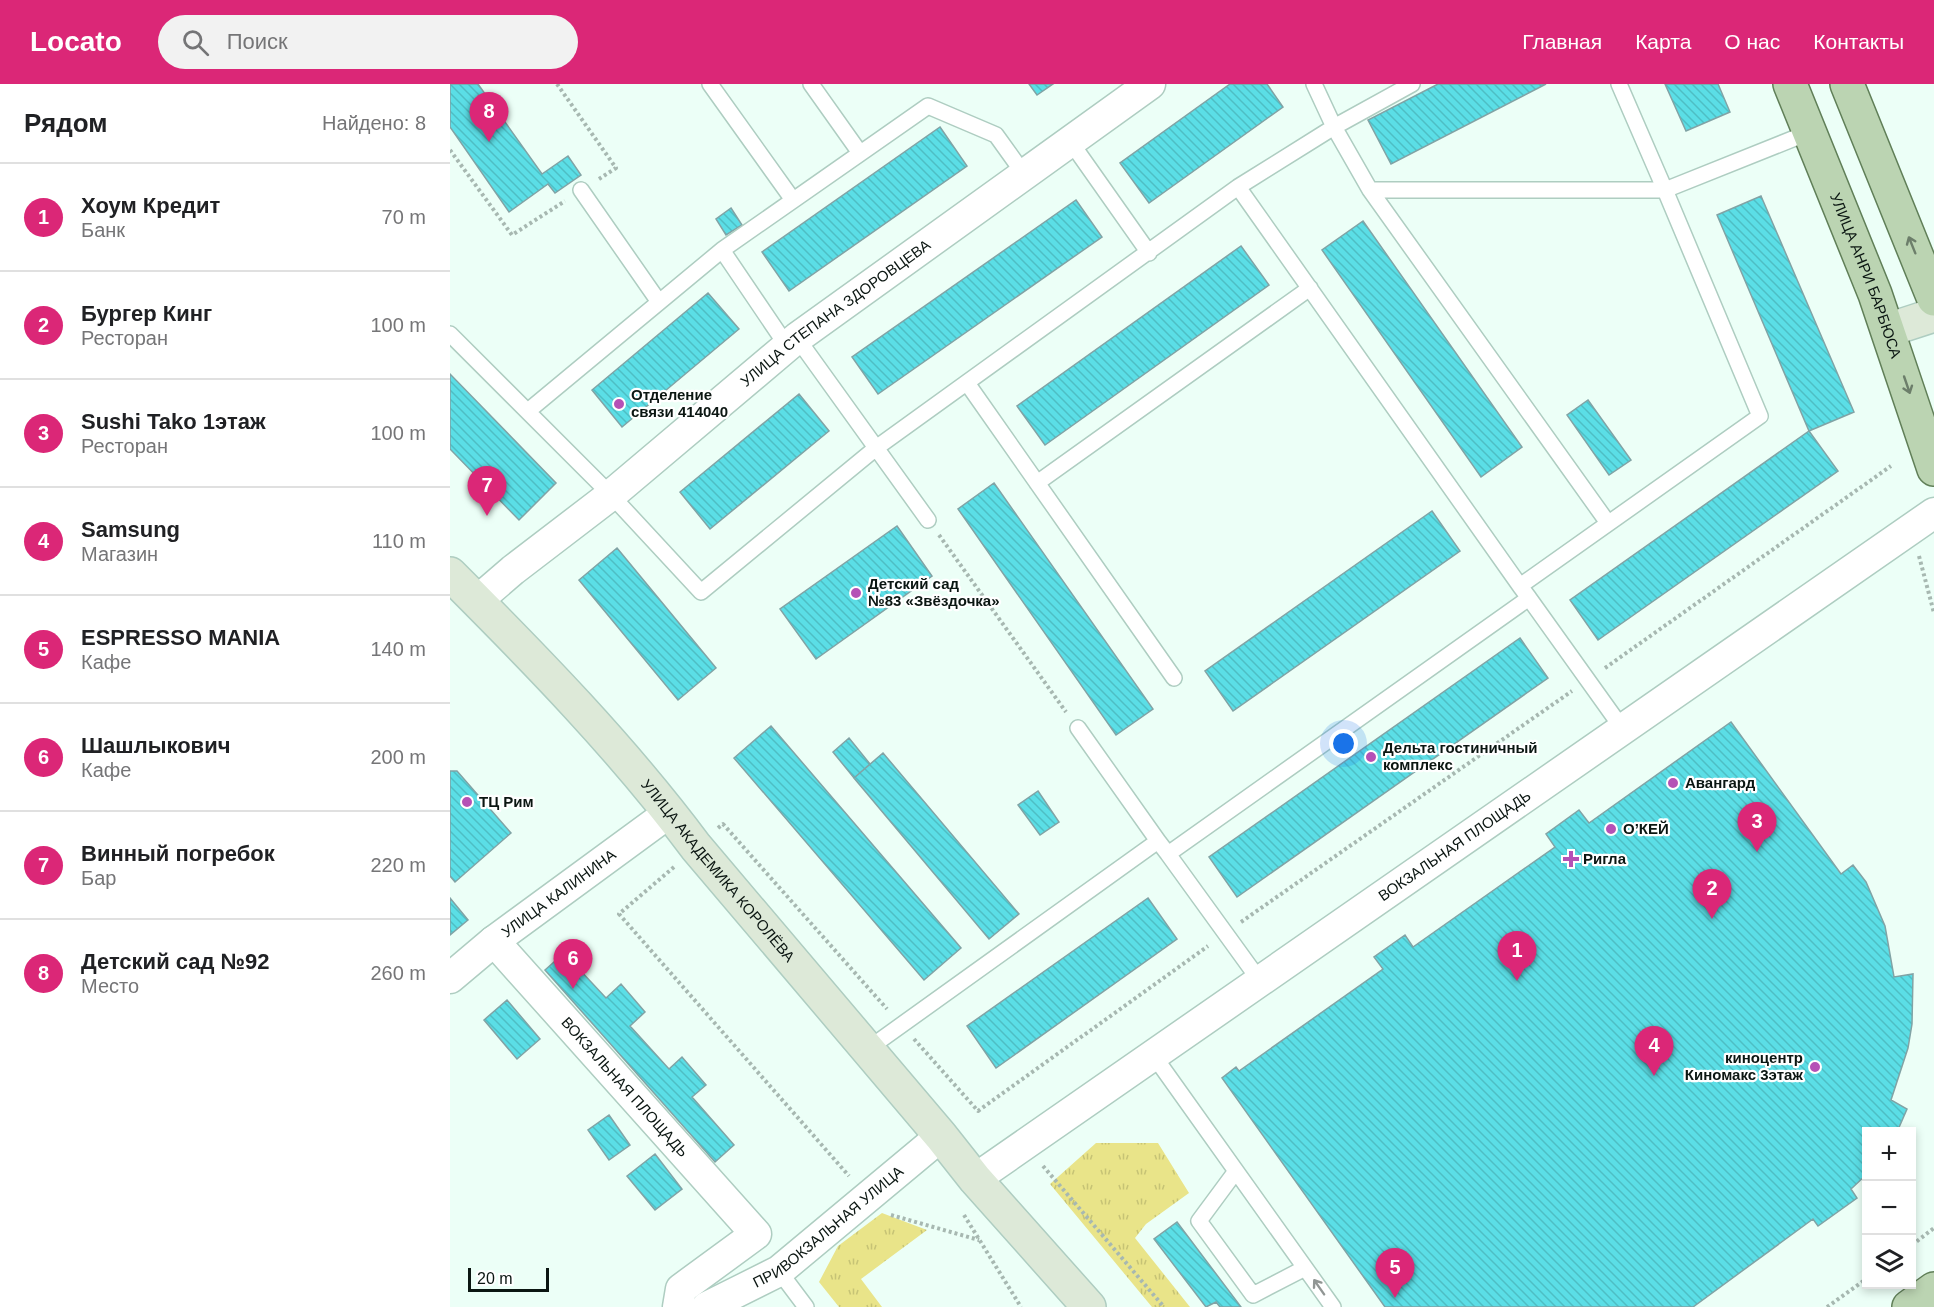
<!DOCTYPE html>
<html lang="ru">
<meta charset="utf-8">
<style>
body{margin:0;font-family:Arial,sans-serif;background:#f2f2f2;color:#202124}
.controls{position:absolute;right:18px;bottom:18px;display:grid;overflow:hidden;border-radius:0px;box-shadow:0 3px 9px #0003}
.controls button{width:54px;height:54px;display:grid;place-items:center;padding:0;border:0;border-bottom:2px solid #e0e0e0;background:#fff;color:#202124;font:30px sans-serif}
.scale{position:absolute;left:18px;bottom:15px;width:81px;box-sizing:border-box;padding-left:6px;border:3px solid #0b1612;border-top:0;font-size:16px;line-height:21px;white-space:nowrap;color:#0b1612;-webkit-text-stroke:4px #fff;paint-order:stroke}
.you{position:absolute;left:894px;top:660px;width:21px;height:21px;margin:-15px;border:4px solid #fff;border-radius:50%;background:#1a73e8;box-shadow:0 0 0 9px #1a73e833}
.badge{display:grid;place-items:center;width:39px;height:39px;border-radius:50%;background:#db2777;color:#fff;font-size:20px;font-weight:700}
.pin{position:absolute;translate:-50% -50px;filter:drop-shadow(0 2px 3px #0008)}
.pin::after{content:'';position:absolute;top:32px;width:21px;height:18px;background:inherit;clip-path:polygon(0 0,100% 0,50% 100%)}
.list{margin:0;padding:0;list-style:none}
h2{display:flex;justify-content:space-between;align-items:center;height:78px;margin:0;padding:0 24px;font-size:26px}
h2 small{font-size:20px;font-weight:400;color:#757577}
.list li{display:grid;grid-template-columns:39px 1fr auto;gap:18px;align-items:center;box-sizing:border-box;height:108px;padding:0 24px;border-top:2px solid #e0e0e0}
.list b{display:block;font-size:22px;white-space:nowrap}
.list p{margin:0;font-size:20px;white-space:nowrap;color:#757577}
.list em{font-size:20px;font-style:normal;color:#757577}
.icon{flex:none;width:33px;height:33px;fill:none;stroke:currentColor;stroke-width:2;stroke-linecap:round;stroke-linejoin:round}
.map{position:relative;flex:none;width:1484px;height:1223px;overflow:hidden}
header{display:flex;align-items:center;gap:36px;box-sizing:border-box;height:84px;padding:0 30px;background:#db2777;color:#fff}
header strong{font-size:28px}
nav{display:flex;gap:33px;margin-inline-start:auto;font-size:21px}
.search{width:420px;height:54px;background:#f2f2f2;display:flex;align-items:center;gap:15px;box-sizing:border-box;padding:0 21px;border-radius:33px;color:#757577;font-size:22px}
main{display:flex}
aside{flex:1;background:#fff}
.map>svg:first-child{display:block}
.grass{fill:url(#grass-tufts)}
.building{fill:url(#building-back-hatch);stroke:#81a3a5;stroke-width:1.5}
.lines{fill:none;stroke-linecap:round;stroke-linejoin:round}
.lane-casing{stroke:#aecdc1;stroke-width:18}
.street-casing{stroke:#aecdc1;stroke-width:33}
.secondary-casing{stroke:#aecdc1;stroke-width:36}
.primary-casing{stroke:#607f58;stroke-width:36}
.path{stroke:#a7b8b1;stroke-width:4;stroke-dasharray:3 3;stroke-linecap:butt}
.lane{stroke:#fff;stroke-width:15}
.street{stroke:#fff;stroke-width:30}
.secondary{stroke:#dde9d8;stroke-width:33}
.primary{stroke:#bbd4b2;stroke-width:33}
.oneway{stroke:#6c7e6a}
.oneway2{stroke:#919694}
.poi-dot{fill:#b551b6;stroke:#fff;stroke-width:2}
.labels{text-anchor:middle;stroke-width:4.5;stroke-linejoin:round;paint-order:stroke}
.street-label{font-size:15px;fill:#0b1612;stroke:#fff}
.poi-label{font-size:15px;font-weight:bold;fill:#0b1612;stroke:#fff;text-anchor:start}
</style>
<header>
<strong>Locato</strong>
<div class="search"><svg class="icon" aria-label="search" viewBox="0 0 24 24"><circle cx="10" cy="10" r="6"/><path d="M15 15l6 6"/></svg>Поиск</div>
<nav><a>Главная</a><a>Карта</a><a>О нас</a><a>Контакты</a></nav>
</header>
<main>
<aside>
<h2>Рядом<small>Найдено: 8</small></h2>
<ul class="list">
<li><span class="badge">1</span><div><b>Хоум Кредит</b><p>Банк</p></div><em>70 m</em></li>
<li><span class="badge">2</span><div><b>Бургер Кинг</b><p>Ресторан</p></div><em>100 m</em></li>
<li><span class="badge">3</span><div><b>Sushi Tako 1этаж</b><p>Ресторан</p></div><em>100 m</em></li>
<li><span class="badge">4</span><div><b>Samsung</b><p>Магазин</p></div><em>110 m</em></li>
<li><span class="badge">5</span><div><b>ESPRESSO MANIA</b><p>Кафе</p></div><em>140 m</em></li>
<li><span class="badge">6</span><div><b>Шашлыкович</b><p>Кафе</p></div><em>200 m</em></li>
<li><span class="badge">7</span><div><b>Винный погребок</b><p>Бар</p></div><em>220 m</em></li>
<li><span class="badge">8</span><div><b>Детский сад №92</b><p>Место</p></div><em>260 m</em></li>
</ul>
</aside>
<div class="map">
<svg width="1484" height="1223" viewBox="0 0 1484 1223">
<defs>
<pattern id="grass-tufts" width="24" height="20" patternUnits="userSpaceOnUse" patternTransform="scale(1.5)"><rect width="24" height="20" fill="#e9e489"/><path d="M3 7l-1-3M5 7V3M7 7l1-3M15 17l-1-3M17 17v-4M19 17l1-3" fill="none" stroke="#c6c375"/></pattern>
<pattern id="building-back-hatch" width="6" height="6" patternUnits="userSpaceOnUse" patternTransform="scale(1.5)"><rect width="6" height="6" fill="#5bdee6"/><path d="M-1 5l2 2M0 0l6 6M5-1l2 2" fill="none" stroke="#4ebec4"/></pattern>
</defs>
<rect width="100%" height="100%" fill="#ecfff7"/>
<path class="grass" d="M 646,1059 L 708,1059 L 739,1109 L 696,1140 L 685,1154 L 740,1223 L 702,1223 L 600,1100 Z
M 432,1129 L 477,1146 L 411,1195 L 432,1223 L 389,1223 L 369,1198 L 388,1162 Z"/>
<path class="building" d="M 0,0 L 28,0 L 92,90 L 118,72 L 131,91 L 105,109 L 98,100 L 59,128 L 0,43 Z
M 579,0 L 603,0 L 587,11 Z
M 780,0 L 817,0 L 833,23 L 699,119 L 670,79 Z
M 988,0 L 1096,0 L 941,80 L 918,36 Z
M 1215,0 L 1268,0 L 1280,28 L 1236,47 Z
M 490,43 L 517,82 L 339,207 L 312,168 Z
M 1311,112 L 1404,328 L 1359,347 L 1267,131 Z
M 626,116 L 652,153 L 428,310 L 402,273 Z
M 281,124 L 292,141 L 276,151 L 266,135 Z
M 913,137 L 1072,363 L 1031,393 L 872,166 Z
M 791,162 L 819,201 L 595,361 L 567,322 Z
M 258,209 L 289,245 L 172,343 L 142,306 Z
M 0,290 L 106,399 L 69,436 L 0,365 Z
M 349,310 L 379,347 L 260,445 L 230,408 Z
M 1138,316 L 1181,376 L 1159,391 L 1117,331 Z
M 1359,347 L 1388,387 L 1148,556 L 1120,516 Z
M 544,399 L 703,625 L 666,651 L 508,425 Z
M 982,427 L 1010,467 L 783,627 L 755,587 Z
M 447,442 L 482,492 L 366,575 L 330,525 Z
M 167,464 L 266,584 L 228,616 L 129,496 Z
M 1070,554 L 1098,594 L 787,813 L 759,773 Z
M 1281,638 L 1391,790 L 1403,781 L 1416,798 L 1435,842 L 1444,893 L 1463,890 L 1462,940 L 1458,964 L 1441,1016 L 1457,1025 L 1447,1048 L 1416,1048 L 1416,1091 L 1401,1105 L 1407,1114 L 1368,1142 L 1363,1135 L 1243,1223 L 935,1223 L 772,994 L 786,983 L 789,987 L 933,885 L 924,873 L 955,851 L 963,863 L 1105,763 L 1096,750 L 1129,726 L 1139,739 Z
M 321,642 L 511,864 L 474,896 L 284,674 Z
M 399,654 L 420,680 L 404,694 L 383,668 Z
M 433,669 L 569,830 L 539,855 L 404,694 Z
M 0,687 L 7,687 L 61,749 L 5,798 L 0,792 Z
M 588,707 L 609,738 L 590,751 L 568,721 Z
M 0,814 L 18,836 L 0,851 Z
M 698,814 L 727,855 L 546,984 L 517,942 Z
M 114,869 L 156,914 L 171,900 L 195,928 L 180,942 L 219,985 L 232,973 L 256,1001 L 242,1013 L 284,1061 L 265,1078 L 95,886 Z
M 57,916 L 90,955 L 67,975 L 34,936 Z
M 159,1031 L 180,1061 L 159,1076 L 138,1046 Z
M 205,1070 L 232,1105 L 205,1126 L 177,1092 Z
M 727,1138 L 791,1223 L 770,1223 L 766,1218 L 756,1223 L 704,1155 Z"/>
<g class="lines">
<g class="lane-casing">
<path id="lane" d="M 260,0 L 343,116
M 361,0 L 410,69
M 864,0 L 884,43 L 962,0
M 1169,0 L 1215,106 L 1360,48
M 620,57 L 699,169
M 788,103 L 1070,502
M 131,106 L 209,218
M 272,166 L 337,262
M 0,250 L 161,411 L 251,508 L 426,364 L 788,103 L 884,43 L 920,106 L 1158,439
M 347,254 L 478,436
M 517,299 L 724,594
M 78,327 L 272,166 L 478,22 L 546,51 L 574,90
M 587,399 L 860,204
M 1079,514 L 1172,644
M 628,644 L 708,757
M 810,897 L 718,770 L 1079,514 L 1070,502 L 1310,332 L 1215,106 L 920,106
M 418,965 L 708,757 L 718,770
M 704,972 L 883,1223
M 786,1087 L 749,1137 L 803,1211 L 855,1184
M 329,1187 L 356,1223"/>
</g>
<g class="street-casing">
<g id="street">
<path id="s1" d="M 27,517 L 63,486 L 161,411 L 347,254 L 700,0"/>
<path id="s2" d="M 44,857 L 306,1150 L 231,1205 L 228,1223"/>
<path id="s3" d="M 0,894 L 44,857 L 220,728"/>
<path id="s4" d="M 525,1095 L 1484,429"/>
<path id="s5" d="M 257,1223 L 329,1187 L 491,1052"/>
</g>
</g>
<g class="secondary-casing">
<g id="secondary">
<path d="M 1438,246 L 1484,231"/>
<path id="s6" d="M 0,490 C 86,576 173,665 246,763 L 491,1052 L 525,1095 L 639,1223"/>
</g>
</g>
<g class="primary-casing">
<g id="primary">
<path id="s7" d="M 1340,0 L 1425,210 L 1484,385"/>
<path d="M 1397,0 L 1484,215"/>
<path d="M 1459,1223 L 1484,1205"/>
</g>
</g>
<path class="path" d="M 107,0 L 166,84 L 149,95
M 0,66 L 62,151 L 115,117
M 489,451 L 616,628
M 1469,472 L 1484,529
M 1155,584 L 1441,382
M 268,744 L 273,740 L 437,925
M 224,783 L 169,830 L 399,1092
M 791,838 L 1122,607
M 464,955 L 528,1027 L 758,862
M 593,1082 L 714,1223
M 441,1131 L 529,1156
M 514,1131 L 571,1223
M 1462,1161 L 1484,1144
M 1377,1223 L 1416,1195"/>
<use href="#lane" class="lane"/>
<use href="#street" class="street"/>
<use href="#secondary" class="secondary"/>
<use href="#primary" class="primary"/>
</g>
<defs><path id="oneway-shaft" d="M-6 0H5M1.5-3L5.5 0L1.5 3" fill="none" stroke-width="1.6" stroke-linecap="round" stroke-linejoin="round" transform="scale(1.5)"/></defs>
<g class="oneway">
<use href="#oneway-shaft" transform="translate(1462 161) rotate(-112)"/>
<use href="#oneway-shaft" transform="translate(1457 301) rotate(71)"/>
</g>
<use class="oneway2" href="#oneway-shaft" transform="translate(869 1203) rotate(-125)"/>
<g class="poi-dot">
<circle cx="169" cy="320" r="6"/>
<circle cx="406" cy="509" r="6"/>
<circle cx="921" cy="673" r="6"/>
<circle cx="1223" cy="699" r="6"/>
<circle cx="17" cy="718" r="6"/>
<circle cx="1161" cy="745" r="6"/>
<path d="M1118 766h6v6h6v6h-6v6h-6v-6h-6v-6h6z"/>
<circle cx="1365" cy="983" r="6"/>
</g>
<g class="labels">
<g class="street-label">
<text dy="5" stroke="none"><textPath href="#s7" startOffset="206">УЛИЦА АНРИ БАРБЮСА</textPath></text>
<text dy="5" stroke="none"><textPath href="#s1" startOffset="460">УЛИЦА СТЕПАНА ЗДОРОВЦЕВА</textPath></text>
<text dy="5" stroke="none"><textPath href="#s4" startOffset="584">ВОКЗАЛЬНАЯ ПЛОЩАДЬ</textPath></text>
<text dy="5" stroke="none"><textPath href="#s6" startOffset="400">УЛИЦА АКАДЕМИКА КОРОЛЁВА</textPath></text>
<text dy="5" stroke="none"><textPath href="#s3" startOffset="138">УЛИЦА КАЛИНИНА</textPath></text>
<text dy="5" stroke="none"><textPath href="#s2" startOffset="196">ВОКЗАЛЬНАЯ ПЛОЩАДЬ</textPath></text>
<text dy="5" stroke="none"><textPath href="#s5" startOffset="146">ПРИВОКЗАЛЬНАЯ УЛИЦА</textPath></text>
</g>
<g class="poi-label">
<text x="181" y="316">Отделение<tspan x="181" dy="17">связи 414040</tspan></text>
<text x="418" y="505">Детский сад<tspan x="418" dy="17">№83 «Звёздочка»</tspan></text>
<text x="933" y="669">Дельта гостиничный<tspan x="933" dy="17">комплекс</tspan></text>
<text x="1235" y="704">Авангард</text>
<text x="29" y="723">ТЦ Рим</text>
<text x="1173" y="750">О’КЕЙ</text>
<text x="1133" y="780">Ригла</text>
<text x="1353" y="979" text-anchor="end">киноцентр<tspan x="1353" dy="17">Киномакс 3этаж</tspan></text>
</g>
</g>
</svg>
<div class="controls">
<button>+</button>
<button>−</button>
<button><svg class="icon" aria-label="layers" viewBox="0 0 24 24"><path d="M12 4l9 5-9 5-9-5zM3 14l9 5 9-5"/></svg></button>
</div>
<div class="scale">20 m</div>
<div class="you"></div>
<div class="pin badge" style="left:1067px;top:897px">1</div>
<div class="pin badge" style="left:1262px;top:835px">2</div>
<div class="pin badge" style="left:1307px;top:768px">3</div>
<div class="pin badge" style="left:1204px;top:992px">4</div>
<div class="pin badge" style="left:945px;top:1214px">5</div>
<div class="pin badge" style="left:123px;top:905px">6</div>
<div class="pin badge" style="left:37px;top:432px">7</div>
<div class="pin badge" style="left:39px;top:58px">8</div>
</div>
</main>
